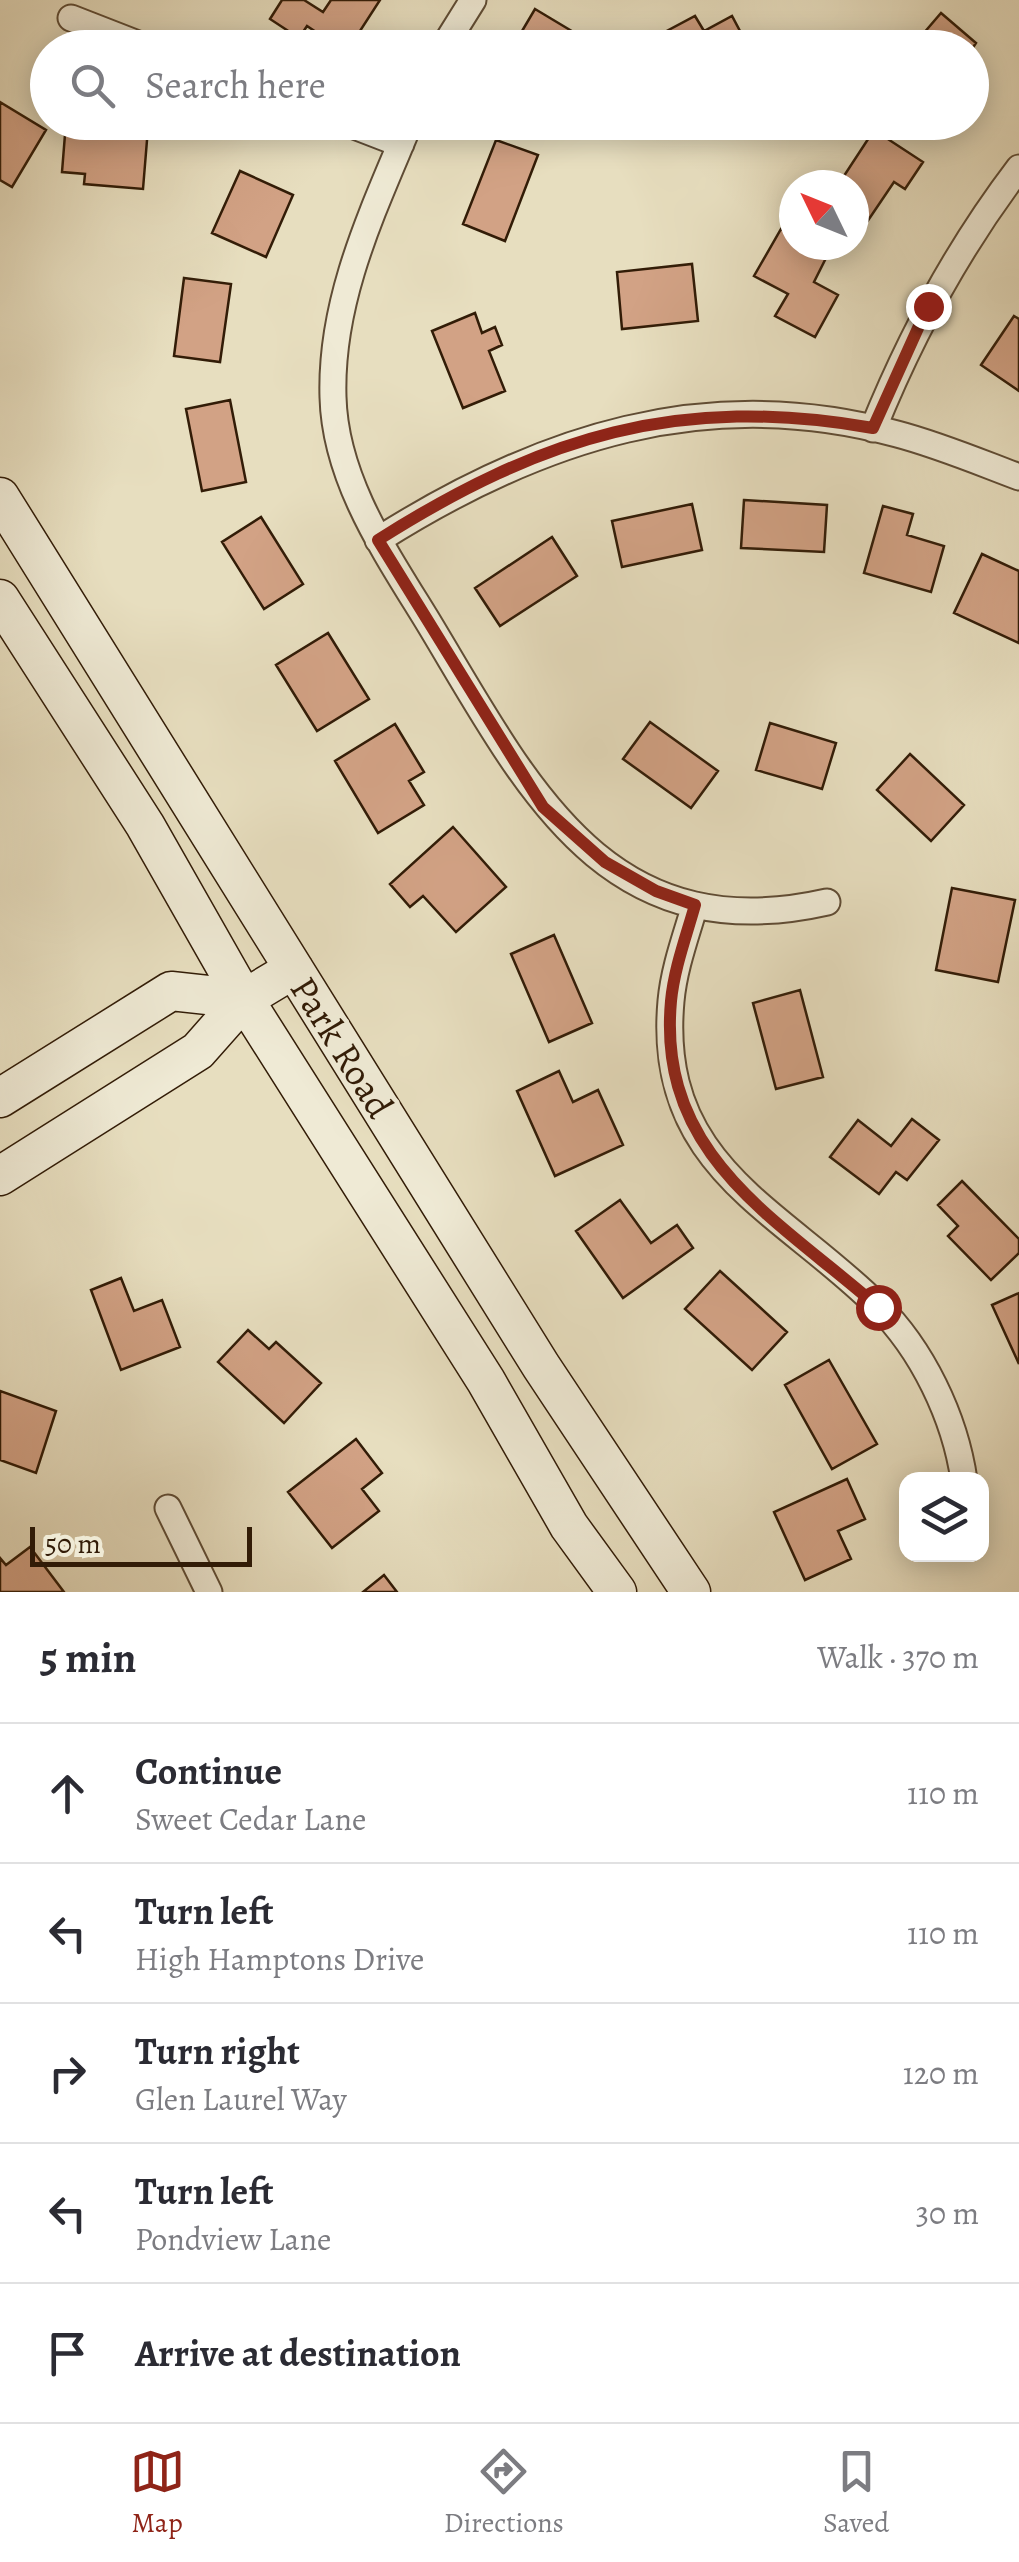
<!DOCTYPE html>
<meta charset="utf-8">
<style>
body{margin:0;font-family:Alegreya,serif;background:#f2f2f3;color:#2b2b33}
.controls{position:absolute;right:30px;bottom:30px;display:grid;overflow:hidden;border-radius:20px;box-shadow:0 5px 25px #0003}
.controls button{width:90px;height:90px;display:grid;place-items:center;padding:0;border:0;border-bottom:2px solid #e1e1e2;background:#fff;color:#2b2b33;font:50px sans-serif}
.compass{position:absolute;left:779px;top:170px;width:90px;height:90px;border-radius:50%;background:#fff;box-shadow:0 5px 25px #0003;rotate:313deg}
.scale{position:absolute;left:30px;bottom:25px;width:222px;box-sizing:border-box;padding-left:10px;border:5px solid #321c07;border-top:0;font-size:28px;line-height:35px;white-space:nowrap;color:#321c07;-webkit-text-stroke:8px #efead5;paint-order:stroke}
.stop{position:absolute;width:30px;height:30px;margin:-22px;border:8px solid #8f2418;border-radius:50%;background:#fff}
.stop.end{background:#8f2418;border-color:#fff;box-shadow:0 2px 10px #0008}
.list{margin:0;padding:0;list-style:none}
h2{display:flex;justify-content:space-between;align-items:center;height:130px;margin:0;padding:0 40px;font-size:42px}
h2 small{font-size:32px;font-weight:400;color:#7c7c81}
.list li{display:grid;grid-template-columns:65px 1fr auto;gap:30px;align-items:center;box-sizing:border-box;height:140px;padding:0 40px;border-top:2px solid #e1e1e2}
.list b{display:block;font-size:38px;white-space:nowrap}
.list p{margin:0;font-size:32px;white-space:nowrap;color:#7c7c81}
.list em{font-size:32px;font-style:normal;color:#7c7c81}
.icon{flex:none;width:55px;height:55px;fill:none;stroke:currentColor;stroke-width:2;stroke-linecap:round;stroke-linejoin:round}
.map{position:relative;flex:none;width:1019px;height:1592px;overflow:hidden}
.search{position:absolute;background:#fff;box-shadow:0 5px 25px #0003;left:30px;right:30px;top:30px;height:110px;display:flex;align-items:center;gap:25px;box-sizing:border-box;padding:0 35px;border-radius:55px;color:#7c7c81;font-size:38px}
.sheet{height:830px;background:#fff}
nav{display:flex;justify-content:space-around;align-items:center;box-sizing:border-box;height:140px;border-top:2px solid #e1e1e2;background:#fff;font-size:28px;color:#7c7c81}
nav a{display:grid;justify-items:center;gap:5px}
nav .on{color:#8f2418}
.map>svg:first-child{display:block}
.building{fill:#d2a285;stroke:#321c07;stroke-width:2.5}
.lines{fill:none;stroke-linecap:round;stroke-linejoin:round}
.street-casing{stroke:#5f4c35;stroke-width:29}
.secondary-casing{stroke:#321c07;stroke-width:41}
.street{stroke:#efead5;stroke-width:25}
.secondary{stroke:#efead5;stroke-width:38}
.route{stroke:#8f2418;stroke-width:12}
.labels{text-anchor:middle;stroke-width:9;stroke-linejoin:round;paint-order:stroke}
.street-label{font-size:38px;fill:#321c07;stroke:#efead5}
</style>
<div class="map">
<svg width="1019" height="1592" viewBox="0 0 1019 1592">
<rect width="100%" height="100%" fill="#e7debf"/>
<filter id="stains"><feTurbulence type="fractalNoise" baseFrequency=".002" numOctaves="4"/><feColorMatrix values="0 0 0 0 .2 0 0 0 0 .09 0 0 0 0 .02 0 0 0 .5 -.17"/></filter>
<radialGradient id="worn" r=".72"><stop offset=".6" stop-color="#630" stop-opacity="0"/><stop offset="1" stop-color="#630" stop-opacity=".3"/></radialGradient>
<path class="building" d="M 282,0 L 304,0 L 323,12 L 331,0 L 380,0 L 349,48 L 340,48 L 307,26 L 299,38 L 270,19 Z
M 535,9 L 600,48 L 512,48 Z
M 941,13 L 976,43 L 972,49 L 911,48 Z
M 695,16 L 704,31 L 732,16 L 749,48 L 671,48 L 663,33 Z
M 0,102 L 46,130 L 12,187 L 0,180 Z
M 66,122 L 148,128 L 143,189 L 84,184 L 85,174 L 62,172 Z
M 874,130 L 923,162 L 905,189 L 894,182 L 867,222 L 854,213 L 854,185 L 838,185 Z
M 496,140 L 538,155 L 505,241 L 463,224 Z
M 240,171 L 293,195 L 266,257 L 212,233 Z
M 781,229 L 794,236 L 794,245 L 811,245 L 828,254 L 814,282 L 838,295 L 815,337 L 775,316 L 788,294 L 754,276 Z
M 692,264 L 698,321 L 622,329 L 617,272 Z
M 184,278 L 231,284 L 220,362 L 174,356 Z
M 475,313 L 482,333 L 495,327 L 502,345 L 489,351 L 505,391 L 463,408 L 432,331 Z
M 1014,316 L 1019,319 L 1019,391 L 981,365 Z
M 230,400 L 246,482 L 202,491 L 186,409 Z
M 744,500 L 827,505 L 824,552 L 741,548 Z
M 692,504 L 702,550 L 622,567 L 612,521 Z
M 883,506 L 913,514 L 907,535 L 944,546 L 931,592 L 864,573 Z
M 261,517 L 303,584 L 264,609 L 222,542 Z
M 552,537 L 577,576 L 500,626 L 475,588 Z
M 982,554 L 1019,571 L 1019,643 L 954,613 Z
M 328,633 L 369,699 L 317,731 L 276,665 Z
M 650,722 L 718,771 L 691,808 L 623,759 Z
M 770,723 L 836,743 L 822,789 L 756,770 Z
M 395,724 L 424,772 L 409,781 L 424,805 L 378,833 L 335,761 Z
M 910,754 L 964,805 L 931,841 L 877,790 Z
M 453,827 L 506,887 L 456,932 L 423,896 L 410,907 L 390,884 Z
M 952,888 L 1015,900 L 998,982 L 936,970 Z
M 554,935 L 592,1023 L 549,1042 L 511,954 Z
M 800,990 L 823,1077 L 776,1089 L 753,1003 Z
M 559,1071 L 573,1102 L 598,1090 L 623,1145 L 555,1176 L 517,1091 Z
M 912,1119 L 939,1140 L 907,1180 L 896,1172 L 879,1194 L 830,1157 L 858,1120 L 891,1146 Z
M 962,1181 L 1019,1239 L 1019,1253 L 991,1280 L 948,1236 L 958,1226 L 938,1205 Z
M 620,1200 L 651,1243 L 677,1225 L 693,1248 L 623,1298 L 576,1231 Z
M 720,1271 L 787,1332 L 752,1370 L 685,1309 Z
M 121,1278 L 134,1311 L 162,1300 L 180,1347 L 121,1370 L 91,1290 Z
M 1019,1293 L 1019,1364 L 992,1305 Z
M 248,1330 L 269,1349 L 276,1342 L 321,1383 L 284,1423 L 218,1362 Z
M 829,1360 L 877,1444 L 832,1469 L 785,1385 Z
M 0,1391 L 56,1411 L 36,1473 L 0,1460 Z
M 356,1439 L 382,1473 L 362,1489 L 379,1511 L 332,1548 L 288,1492 Z
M 847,1479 L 865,1519 L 838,1531 L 851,1559 L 805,1580 L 774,1512 Z
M 30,1547 L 64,1592 L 0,1592 L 0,1558 L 6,1565 Z
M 384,1575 L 397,1592 L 363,1592 Z"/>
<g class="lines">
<g class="street-casing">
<path id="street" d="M 71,18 L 148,48
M 443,48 L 473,0
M 344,122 L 401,144
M 410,122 C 373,211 330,299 333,397 C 335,481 388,556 430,625 C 527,786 605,952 827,902
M 873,429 C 911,335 958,248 1019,168
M 378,540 C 539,438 707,382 897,434 C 939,445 979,462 1019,477
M 695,905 C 686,936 674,968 671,1001 C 656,1166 779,1208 877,1305 C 922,1349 955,1417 964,1480
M 168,1508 L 209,1592"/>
</g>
<g class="secondary-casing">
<path id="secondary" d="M 0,497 L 541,1366 L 691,1592
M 0,599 L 145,825 L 244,999 L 486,1381 L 569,1526 L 617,1592
M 0,1098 L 171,991 L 244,999
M 0,1176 L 198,1051 L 244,999 L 294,969"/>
</g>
<use href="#street" class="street"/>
<use href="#secondary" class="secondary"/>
</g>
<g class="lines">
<path class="route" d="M 878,1307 C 777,1218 657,1157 671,1001 C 674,969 686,937 695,905 L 656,891 L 605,862 L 543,807 L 378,540 C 542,436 679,394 873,428 L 928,306"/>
</g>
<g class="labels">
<g class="street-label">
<text transform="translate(342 1047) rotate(58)" y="13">Park Road</text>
</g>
</g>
<rect width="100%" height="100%" filter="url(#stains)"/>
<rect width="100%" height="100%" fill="url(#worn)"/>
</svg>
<div class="controls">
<button><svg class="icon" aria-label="layers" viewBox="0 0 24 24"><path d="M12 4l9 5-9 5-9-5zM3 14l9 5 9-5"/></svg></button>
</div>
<svg class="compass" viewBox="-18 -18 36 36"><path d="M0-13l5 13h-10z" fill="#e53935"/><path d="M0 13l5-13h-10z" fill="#7c7c81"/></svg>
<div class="scale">50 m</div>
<div class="stop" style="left:878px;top:1307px"></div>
<div class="stop end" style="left:928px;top:306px"></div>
<div class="search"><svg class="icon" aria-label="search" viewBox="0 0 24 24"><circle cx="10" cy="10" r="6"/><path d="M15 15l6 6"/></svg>Search here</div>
</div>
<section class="sheet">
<h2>5 min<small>Walk · 370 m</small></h2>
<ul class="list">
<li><svg class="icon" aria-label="ahead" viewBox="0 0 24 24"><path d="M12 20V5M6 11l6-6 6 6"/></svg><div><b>Continue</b><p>Sweet Cedar Lane</p></div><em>110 m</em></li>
<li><svg class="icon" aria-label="left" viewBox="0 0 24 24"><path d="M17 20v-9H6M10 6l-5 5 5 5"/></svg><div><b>Turn left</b><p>High Hamptons Drive</p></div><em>110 m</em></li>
<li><svg class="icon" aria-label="right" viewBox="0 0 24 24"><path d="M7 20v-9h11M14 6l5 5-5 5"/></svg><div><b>Turn right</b><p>Glen Laurel Way</p></div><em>120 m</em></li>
<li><svg class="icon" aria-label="left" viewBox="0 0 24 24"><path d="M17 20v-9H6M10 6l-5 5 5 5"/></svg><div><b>Turn left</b><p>Pondview Lane</p></div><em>30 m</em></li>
<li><svg class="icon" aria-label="arrive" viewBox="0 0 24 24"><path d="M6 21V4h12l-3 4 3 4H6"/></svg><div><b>Arrive at destination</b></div></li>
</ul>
</section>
<nav>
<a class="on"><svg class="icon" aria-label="map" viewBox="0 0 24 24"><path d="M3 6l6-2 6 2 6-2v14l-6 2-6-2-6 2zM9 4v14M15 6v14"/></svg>Map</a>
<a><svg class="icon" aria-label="directions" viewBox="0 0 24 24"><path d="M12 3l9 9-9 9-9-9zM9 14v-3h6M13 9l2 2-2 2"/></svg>Directions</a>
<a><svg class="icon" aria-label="saved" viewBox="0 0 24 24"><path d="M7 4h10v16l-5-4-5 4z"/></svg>Saved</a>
</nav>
